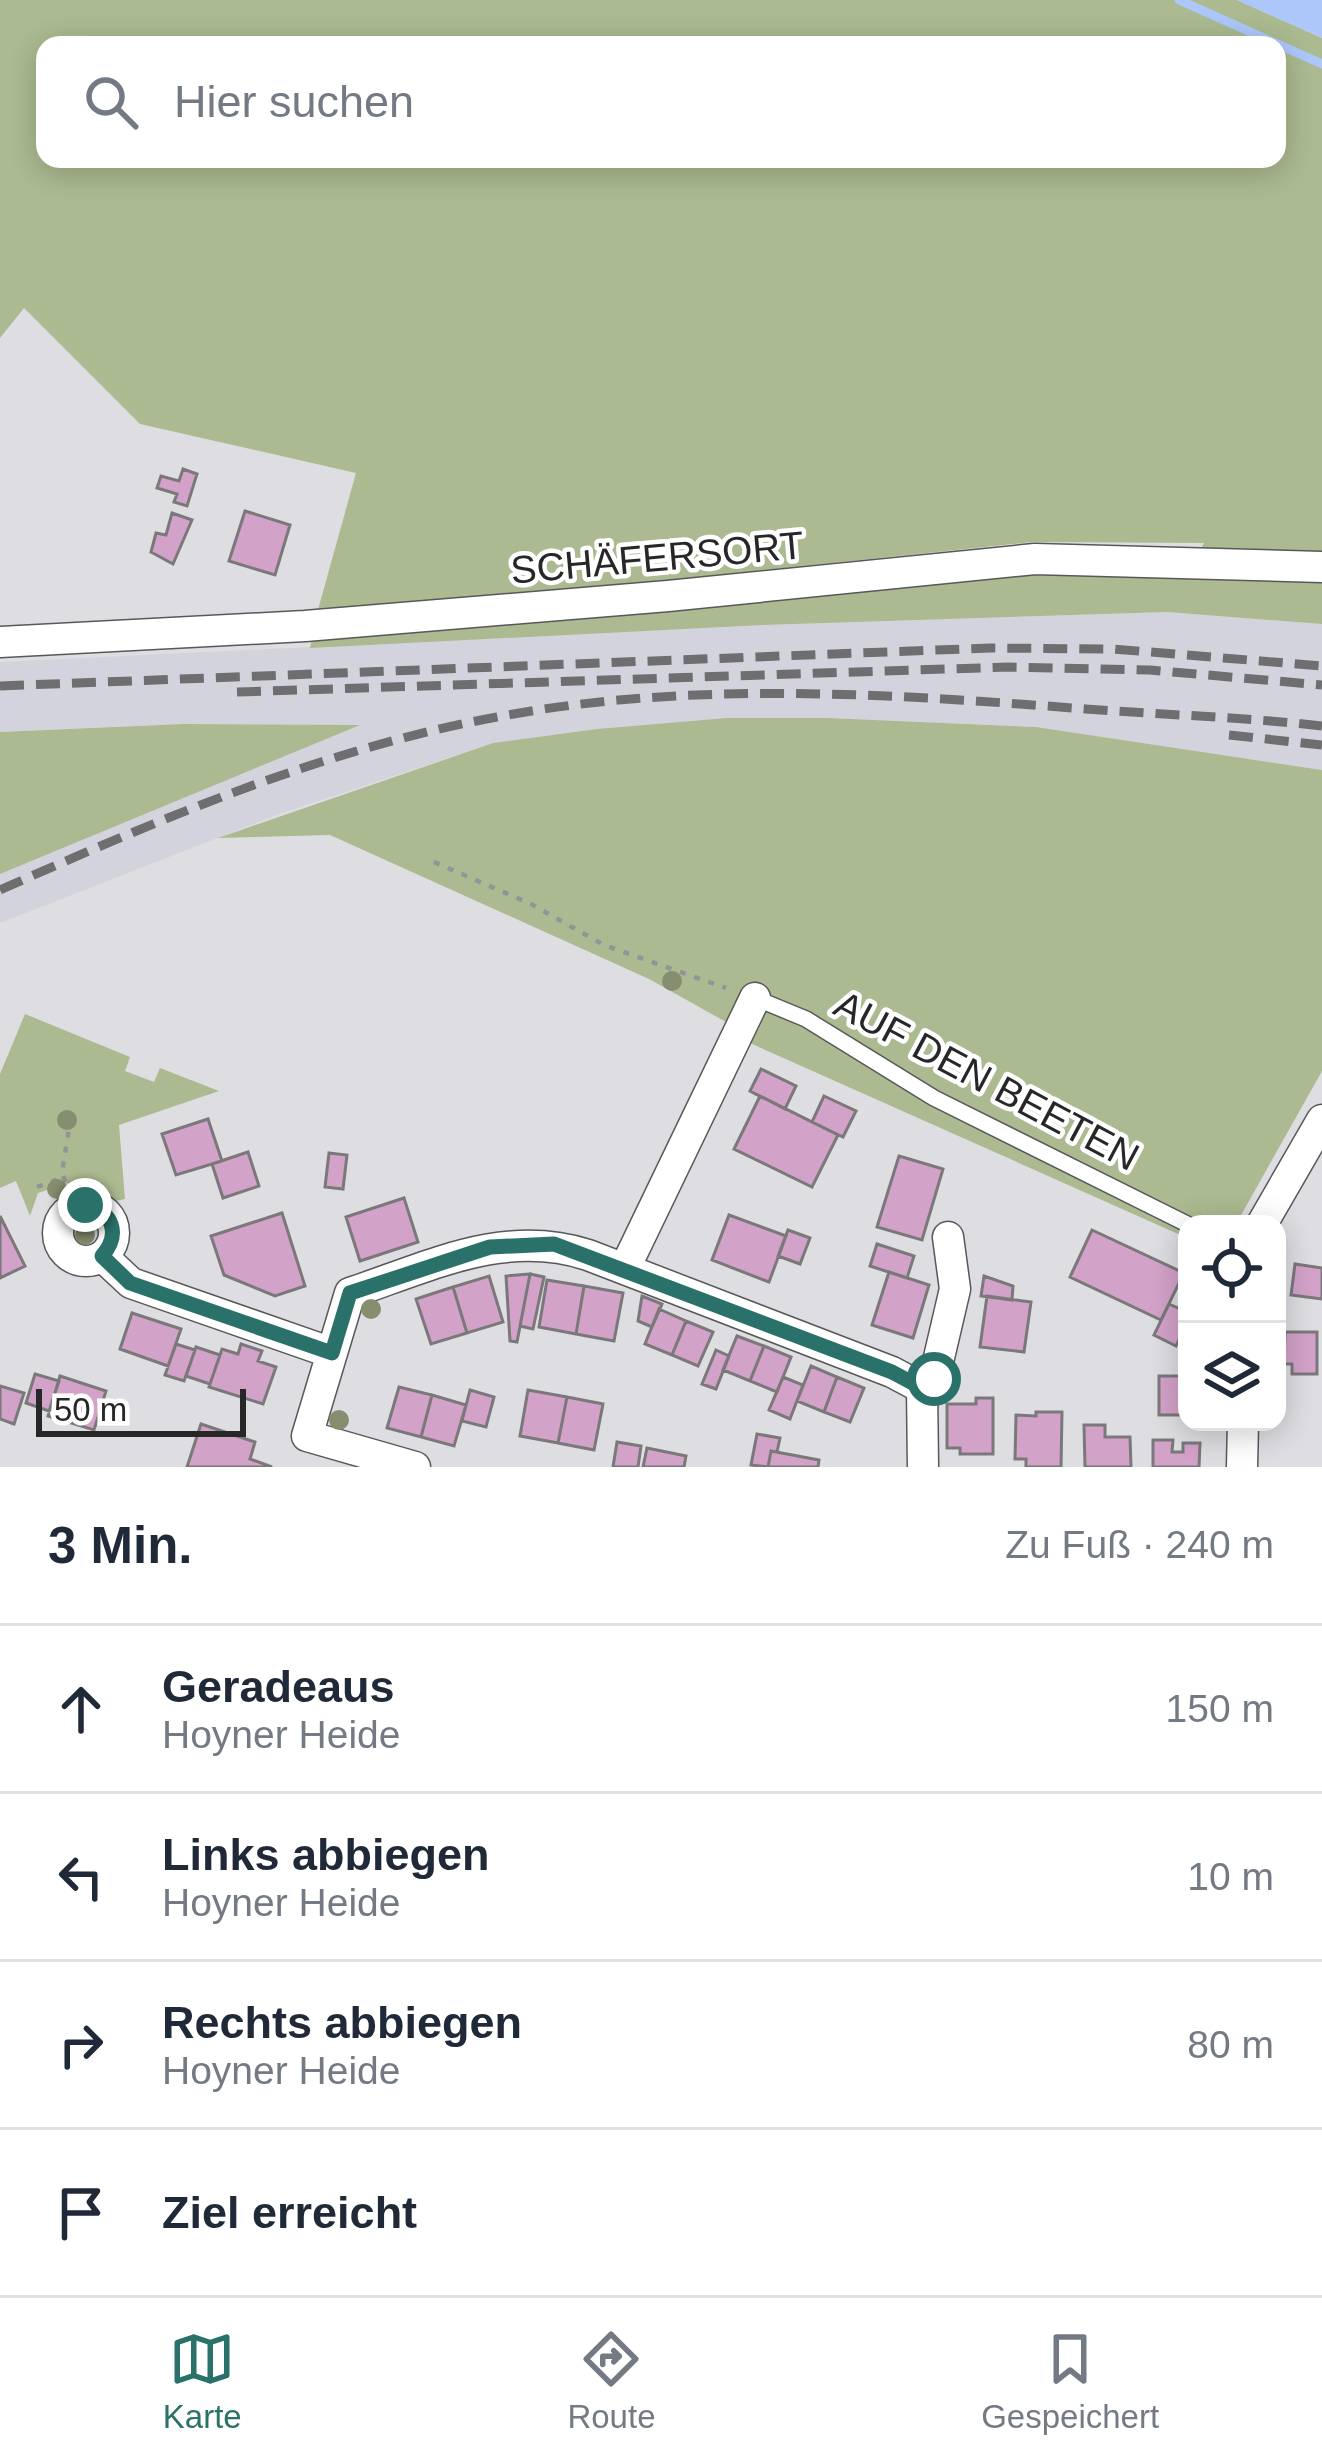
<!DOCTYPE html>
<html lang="de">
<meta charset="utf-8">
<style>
body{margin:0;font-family:Helvetica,sans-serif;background:#f6f6f7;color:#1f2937}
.controls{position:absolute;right:36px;bottom:36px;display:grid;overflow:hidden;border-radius:24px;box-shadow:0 6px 30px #0003}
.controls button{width:108px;height:108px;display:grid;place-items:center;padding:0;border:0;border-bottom:3px solid #e0e1e3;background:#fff;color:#1f2937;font:60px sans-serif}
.scale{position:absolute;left:36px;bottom:30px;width:210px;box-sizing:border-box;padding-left:12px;border:6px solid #272728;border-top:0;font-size:33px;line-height:42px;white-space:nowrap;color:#272728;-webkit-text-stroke:9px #fff;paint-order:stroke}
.stop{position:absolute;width:36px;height:36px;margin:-27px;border:9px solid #297169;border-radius:50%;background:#fff}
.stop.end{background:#297169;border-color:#fff;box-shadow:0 3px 12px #0008}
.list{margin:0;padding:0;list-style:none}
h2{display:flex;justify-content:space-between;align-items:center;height:156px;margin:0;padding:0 48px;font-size:51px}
h2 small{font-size:39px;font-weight:400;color:#747a83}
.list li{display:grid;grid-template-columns:78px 1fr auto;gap:36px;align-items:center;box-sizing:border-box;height:168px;padding:0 48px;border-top:3px solid #e0e1e3}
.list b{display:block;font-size:45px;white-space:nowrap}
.list p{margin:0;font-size:39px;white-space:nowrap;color:#747a83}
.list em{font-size:39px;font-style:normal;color:#747a83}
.icon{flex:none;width:66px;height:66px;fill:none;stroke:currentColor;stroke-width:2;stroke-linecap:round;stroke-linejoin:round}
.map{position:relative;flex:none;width:1322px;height:1467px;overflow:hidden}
.search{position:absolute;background:#fff;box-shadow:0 6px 30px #0003;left:36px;right:36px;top:36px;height:132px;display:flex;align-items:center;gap:30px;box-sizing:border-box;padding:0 42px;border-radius:24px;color:#747a83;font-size:45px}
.sheet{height:828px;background:#fff}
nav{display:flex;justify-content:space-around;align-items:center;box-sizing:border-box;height:168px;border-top:3px solid #e0e1e3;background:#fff;font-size:33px;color:#747a83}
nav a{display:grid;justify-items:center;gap:6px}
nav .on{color:#297169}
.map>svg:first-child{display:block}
.built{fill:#d3d3de}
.green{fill:#abba90;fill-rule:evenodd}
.water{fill:#adc7fa}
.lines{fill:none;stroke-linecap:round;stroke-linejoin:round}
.stream{stroke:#adc7fa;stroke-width:9}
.building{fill:#d3a2c9;stroke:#7b787a;stroke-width:3}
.lane-casing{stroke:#58585b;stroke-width:18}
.street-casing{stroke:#58585b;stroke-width:33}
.path{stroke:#949496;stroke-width:4.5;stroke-dasharray:6 9;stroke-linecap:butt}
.lane{stroke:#fff;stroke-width:15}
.street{stroke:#fff;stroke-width:30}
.rail{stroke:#6e6e70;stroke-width:9;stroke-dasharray:24 12;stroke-linecap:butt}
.tree{fill:#858e6e}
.route{stroke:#297169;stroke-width:15}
.labels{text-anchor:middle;stroke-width:9;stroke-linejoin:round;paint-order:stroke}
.street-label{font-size:39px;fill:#272728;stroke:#fff}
</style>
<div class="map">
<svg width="1322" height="1467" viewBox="0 0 1322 1467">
<rect width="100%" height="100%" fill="#dedee2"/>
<path class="built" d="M 1167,612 L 1322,624 L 1322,770 L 1036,727 L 828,718 L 717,719 L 597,729 L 493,743 L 274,816 L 0,923 L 0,874 L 357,726 L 184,724 L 0,732 L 0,662 L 763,625 Z"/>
<path class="green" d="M 0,0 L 1237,0 L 1322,38 L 1322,624 L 1167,612 L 763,625 L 310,648 L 313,634 L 1034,570 L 1190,568 L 1204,543 L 1032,542 L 316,617 L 356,473 L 140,424 L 24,308 L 0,338 ZM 45,45 L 1277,45 L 1277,159 L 45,159 Z
M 727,718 L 828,718 L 1036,727 L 1322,770 L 1322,1071 L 1236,1224 L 1187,1224 L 1187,1238 L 723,1031 L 726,1022 L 649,979 L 330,835 L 218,838 L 493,743 L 597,729 Z
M 184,724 L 360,725 L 0,874 L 0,732 Z
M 25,1014 L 130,1057 L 125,1071 L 154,1082 L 160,1068 L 219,1091 L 119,1125 L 125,1199 L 115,1201 L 103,1185 L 68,1183 L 38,1193 L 30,1216 L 16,1181 L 0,1188 L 0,1074 Z"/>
<path class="water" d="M 1237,0 L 1322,0 L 1322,38 Z"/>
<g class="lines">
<path class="stream" d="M 1179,0 L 1322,64"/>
</g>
<path class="building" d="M 183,469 L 197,474 L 187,506 L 174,502 L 177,494 L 157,488 L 161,476 L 179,481 Z
M 245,511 L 290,525 L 275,575 L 229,561 Z
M 172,513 L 192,520 L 173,564 L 151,552 L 156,533 L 166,535 Z
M 761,1069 L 796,1086 L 785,1109 L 750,1091 Z
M 760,1096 L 838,1135 L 812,1187 L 734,1149 Z
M 824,1096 L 856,1111 L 843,1137 L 812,1122 Z
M 208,1119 L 222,1161 L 176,1175 L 162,1134 Z
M 248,1152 L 259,1186 L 223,1198 L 212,1164 Z
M 329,1153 L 347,1155 L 343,1189 L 325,1187 Z
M 899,1156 L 943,1169 L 922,1240 L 877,1227 Z
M 404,1198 L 418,1242 L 360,1261 L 346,1217 Z
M 282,1213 L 305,1286 L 275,1296 L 224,1275 L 211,1236 Z
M 729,1215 L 786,1236 L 769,1282 L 712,1260 Z
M 0,1216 L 25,1266 L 0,1278 Z
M 788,1230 L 810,1238 L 800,1264 L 778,1256 Z
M 1092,1230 L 1184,1273 L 1161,1320 L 1070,1277 Z
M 877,1244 L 914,1256 L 907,1278 L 870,1266 Z
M 1295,1264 L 1322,1268 L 1322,1299 L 1291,1295 Z
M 889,1272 L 929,1285 L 913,1338 L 872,1325 Z
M 530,1274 L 544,1277 L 533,1329 L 520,1326 Z
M 530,1274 L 517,1342 L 510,1341 L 506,1276 Z
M 489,1276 L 503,1322 L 467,1333 L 453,1287 Z
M 984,1276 L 1013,1286 L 1012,1300 L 981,1296 Z
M 547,1280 L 584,1286 L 576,1334 L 539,1327 Z
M 584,1286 L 623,1293 L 614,1341 L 576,1334 Z
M 453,1287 L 467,1333 L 431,1344 L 416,1299 Z
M 642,1296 L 662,1304 L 652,1327 L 638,1321 Z
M 987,1296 L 1031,1302 L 1024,1352 L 980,1347 Z
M 1169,1304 L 1187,1312 L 1187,1322 L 1176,1346 L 1154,1335 Z
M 659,1309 L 686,1321 L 672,1355 L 645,1344 Z
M 132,1313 L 181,1329 L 168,1366 L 120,1349 Z
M 686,1321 L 713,1332 L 698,1366 L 672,1355 Z
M 1285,1332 L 1317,1332 L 1317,1374 L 1292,1374 L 1292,1364 L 1284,1364 Z
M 737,1336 L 764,1346 L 750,1381 L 723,1370 Z
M 176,1344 L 195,1350 L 184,1381 L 165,1375 Z
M 241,1344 L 262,1351 L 258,1361 L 276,1367 L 263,1404 L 209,1387 L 222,1349 L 238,1354 Z
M 764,1346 L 791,1357 L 777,1392 L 750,1381 Z
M 196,1347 L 220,1355 L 210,1384 L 186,1376 Z
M 716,1350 L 729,1356 L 716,1389 L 702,1384 Z
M 811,1366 L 837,1377 L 824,1412 L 797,1401 Z
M 35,1374 L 59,1381 L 49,1411 L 26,1403 Z
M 60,1376 L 106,1391 L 94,1430 L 48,1416 Z
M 1159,1376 L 1187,1376 L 1187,1415 L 1159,1415 Z
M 783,1377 L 803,1385 L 790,1419 L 769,1410 Z
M 837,1377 L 864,1388 L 850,1422 L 824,1412 Z
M 0,1386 L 24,1393 L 14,1424 L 0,1419 Z
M 399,1387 L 432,1395 L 421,1437 L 387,1428 Z
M 470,1390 L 494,1397 L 486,1427 L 462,1421 Z
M 528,1390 L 567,1397 L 558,1443 L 520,1436 Z
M 432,1395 L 466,1405 L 454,1446 L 421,1437 Z
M 567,1397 L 603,1404 L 594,1450 L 558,1443 Z
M 976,1398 L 993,1398 L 993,1454 L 960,1454 L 960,1448 L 947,1448 L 947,1404 L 976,1404 Z
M 1036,1412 L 1062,1412 L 1061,1467 L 1026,1467 L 1026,1459 L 1015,1459 L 1016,1415 L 1036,1416 Z
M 201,1424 L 255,1442 L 250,1459 L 272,1467 L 187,1467 Z
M 1084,1425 L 1105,1425 L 1105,1437 L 1130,1437 L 1131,1467 L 1085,1467 Z
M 757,1434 L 780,1438 L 777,1452 L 771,1451 L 768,1467 L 751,1465 Z
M 1153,1440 L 1173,1440 L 1172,1452 L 1183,1452 L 1183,1443 L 1200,1443 L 1199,1467 L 1153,1467 Z
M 617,1442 L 641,1446 L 638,1467 L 613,1467 Z
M 647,1448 L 686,1456 L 684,1467 L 643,1467 Z
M 771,1451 L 819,1460 L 818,1467 L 768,1467 Z"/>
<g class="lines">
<g class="lane-casing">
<path id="lane" d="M 755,998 L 806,1019 L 934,1098 L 1187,1224"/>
</g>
<g class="street-casing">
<path id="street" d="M 0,642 L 305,626 L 668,596 L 1035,559 L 1322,567
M58 1233a28 28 0 1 1 56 0a28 28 0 1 1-56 0Z
M 1262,1224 L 1322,1120
M 102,1256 L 131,1283 L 332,1353
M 625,1268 L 755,998
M 922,1388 L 934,1379 L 955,1289 L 948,1237
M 415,1467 L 307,1436 L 350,1293 C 431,1266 504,1228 588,1255 L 892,1372 L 922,1388 L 923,1467
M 1242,1467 L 1243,1422"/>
</g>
<path class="path" d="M 434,862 L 531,904 L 604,945 L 726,988
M 71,1117 L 62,1172 L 74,1208
M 37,1187 L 64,1177"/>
<use href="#lane" class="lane"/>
<use href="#street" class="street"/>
<path class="rail" d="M 0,686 L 990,648 L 1113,649 L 1322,666
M 237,692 L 1009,667 L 1150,670 L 1322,685
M 1229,735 L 1322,745
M 0,890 C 160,819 323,749 497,717 C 691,680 891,694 1086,709 C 1165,715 1244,717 1322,726"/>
</g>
<g class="tree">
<circle cx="672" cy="981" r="10"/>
<circle cx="67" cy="1120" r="10"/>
<circle cx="57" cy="1189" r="10"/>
<circle cx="85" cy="1235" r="10"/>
<circle cx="371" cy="1309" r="10"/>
<circle cx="339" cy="1420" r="10"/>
</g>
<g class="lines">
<path class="route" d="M 85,1205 C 113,1211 121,1234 102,1256 L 130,1283 L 332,1353 L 350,1293 L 490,1247 L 554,1244 L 892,1372 L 922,1388 L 934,1379"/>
</g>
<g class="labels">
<g class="street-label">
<text transform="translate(657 557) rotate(-5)" y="14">SCHÄFERSORT</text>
<text transform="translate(987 1080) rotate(28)" y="14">AUF DEN BEETEN</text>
</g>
</g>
</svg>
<div class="controls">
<button><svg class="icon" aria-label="locate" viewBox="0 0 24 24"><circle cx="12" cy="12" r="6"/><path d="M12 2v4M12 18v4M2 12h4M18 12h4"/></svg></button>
<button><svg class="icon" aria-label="layers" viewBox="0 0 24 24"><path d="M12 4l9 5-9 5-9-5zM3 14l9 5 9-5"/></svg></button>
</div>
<div class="scale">50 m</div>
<div class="stop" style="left:934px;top:1379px"></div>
<div class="stop end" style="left:85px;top:1205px"></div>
<div class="search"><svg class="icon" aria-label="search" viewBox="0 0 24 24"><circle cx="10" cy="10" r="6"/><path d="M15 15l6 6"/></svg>Hier suchen</div>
</div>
<section class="sheet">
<h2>3 Min.<small>Zu Fuß · 240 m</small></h2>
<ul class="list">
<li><svg class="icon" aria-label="ahead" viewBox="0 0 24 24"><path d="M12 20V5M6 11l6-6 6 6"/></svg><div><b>Geradeaus</b><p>Hoyner Heide</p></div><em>150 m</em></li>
<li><svg class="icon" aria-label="left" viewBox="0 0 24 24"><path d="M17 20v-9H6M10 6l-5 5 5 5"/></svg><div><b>Links abbiegen</b><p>Hoyner Heide</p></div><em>10 m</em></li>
<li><svg class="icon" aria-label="right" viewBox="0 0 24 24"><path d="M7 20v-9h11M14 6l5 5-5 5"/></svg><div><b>Rechts abbiegen</b><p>Hoyner Heide</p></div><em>80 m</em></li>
<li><svg class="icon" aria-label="arrive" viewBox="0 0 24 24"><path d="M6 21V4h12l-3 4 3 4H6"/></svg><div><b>Ziel erreicht</b></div></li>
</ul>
</section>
<nav>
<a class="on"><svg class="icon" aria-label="map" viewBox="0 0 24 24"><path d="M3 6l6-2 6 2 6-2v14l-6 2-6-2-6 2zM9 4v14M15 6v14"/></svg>Karte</a>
<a><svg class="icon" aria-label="directions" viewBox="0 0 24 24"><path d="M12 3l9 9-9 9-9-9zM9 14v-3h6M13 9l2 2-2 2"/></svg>Route</a>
<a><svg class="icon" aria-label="saved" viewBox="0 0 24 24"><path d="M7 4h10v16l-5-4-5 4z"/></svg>Gespeichert</a>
</nav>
